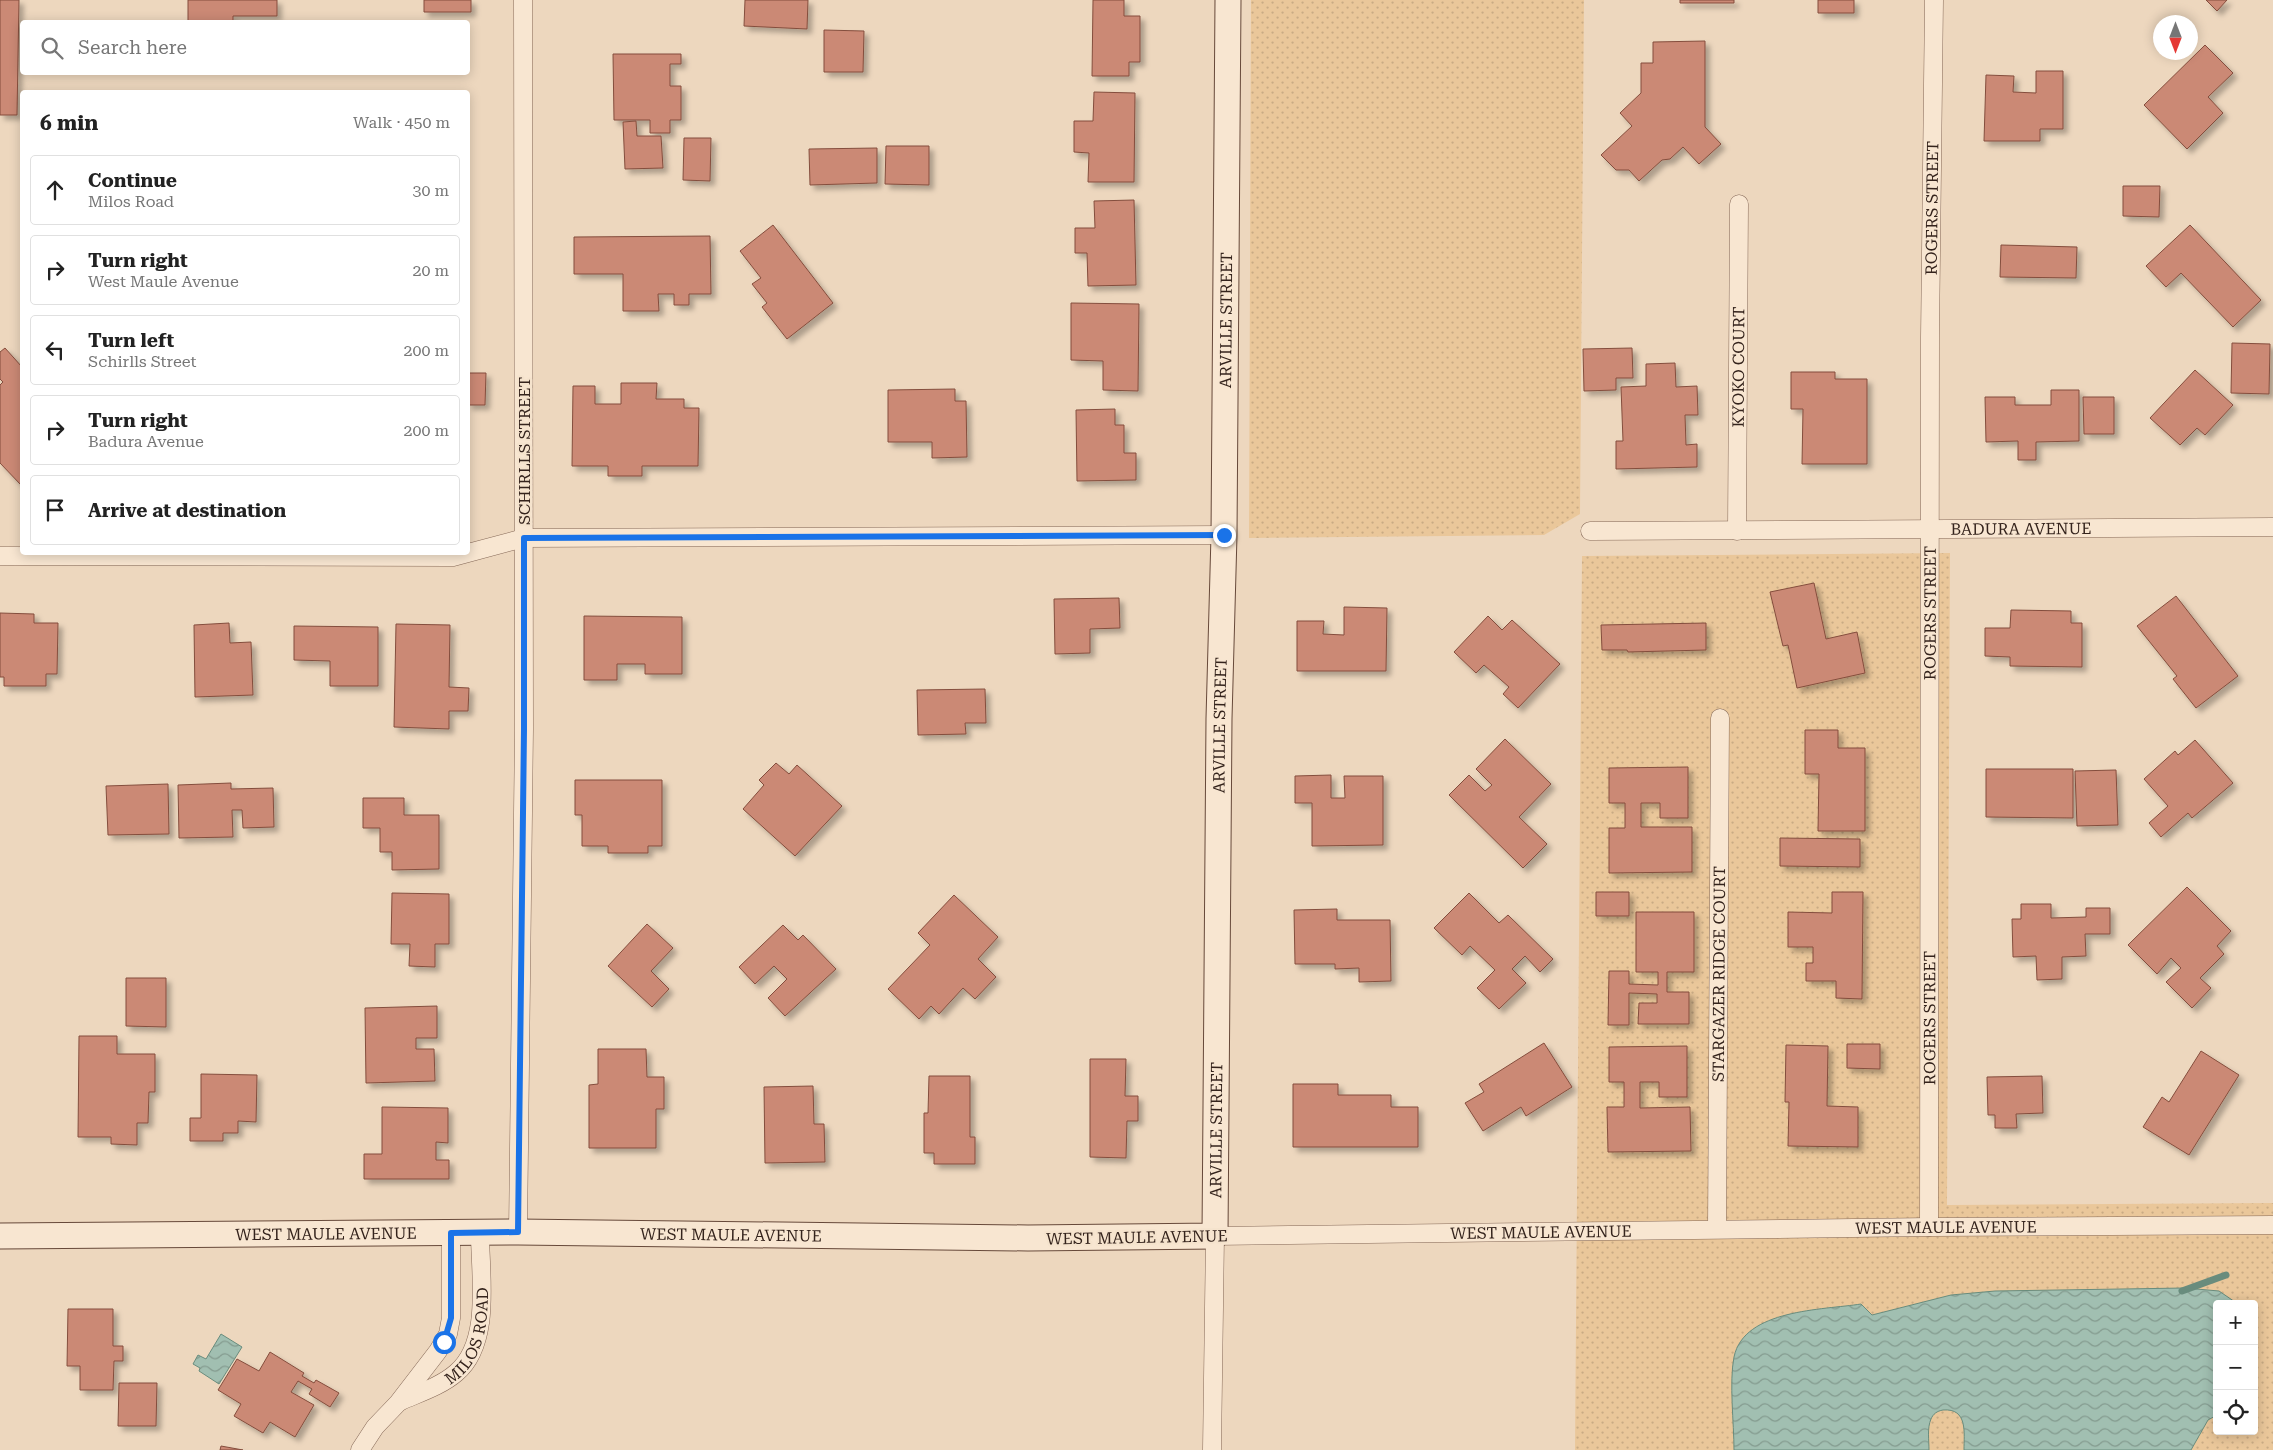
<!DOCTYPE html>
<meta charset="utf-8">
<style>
body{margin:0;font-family:"Roboto Serif",serif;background:#f6f6f6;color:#222}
.controls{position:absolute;right:15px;bottom:15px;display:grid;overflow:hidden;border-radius:5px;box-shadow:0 2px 12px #0003}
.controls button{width:45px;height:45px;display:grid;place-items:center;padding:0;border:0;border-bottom:1px solid #e0e0e0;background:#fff;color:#222;font:25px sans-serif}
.compass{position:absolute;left:2153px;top:15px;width:45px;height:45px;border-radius:50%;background:#fff;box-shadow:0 2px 12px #0003;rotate:180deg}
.stop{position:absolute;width:15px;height:15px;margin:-11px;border:4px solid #1a73e8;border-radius:50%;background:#fff}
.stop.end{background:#1a73e8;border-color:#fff;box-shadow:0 1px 5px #0008}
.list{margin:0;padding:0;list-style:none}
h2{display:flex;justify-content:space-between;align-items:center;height:65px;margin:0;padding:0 20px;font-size:21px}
h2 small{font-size:16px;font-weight:400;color:#767676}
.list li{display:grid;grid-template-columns:32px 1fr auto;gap:15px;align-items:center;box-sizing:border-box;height:70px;margin:0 10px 10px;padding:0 10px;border:1px solid #e0e0e0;border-radius:5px}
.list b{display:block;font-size:19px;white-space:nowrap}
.list p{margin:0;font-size:16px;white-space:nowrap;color:#767676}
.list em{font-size:16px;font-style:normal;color:#767676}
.icon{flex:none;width:28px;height:28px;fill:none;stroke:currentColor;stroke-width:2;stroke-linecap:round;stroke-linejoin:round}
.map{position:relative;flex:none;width:2273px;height:1450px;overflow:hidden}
.search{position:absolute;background:#fff;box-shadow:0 2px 12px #0003;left:20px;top:20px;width:450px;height:55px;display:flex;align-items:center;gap:12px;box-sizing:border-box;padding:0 18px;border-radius:5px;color:#767676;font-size:19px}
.panel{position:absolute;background:#fff;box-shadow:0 2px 12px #0003;left:20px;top:90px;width:450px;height:465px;border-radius:5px}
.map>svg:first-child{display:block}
.sand{fill:url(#sand-dots);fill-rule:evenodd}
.water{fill:url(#water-waves);stroke:#698c7d}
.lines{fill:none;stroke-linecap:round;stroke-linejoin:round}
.stream{stroke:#698c7d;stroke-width:7}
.building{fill:#cb8974;stroke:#844d3d;filter:url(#shadow)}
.street-casing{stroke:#856857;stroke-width:19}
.secondary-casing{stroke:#67493a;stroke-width:27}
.street{stroke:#f8e6d1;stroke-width:18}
.secondary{stroke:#f8e6d1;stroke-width:25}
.route{stroke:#1a73e8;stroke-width:6}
.labels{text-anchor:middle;stroke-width:4.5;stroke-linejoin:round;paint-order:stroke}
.street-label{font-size:16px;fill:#34231c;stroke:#f5e3cd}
</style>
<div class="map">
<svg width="2273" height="1450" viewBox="0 0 2273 1450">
<defs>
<pattern id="sand-dots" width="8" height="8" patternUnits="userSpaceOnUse" patternTransform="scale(1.25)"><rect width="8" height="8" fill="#eac79a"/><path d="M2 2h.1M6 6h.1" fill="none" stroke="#c9ab84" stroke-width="1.8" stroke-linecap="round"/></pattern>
<pattern id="water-waves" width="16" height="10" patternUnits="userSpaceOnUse" patternTransform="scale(1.25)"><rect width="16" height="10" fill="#a1bfb1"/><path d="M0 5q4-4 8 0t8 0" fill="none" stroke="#849b8f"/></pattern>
<filter id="shadow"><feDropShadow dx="4.5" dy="4.5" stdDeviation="2.5" flood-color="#0004"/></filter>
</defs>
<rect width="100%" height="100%" fill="#edd7be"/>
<path class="sand" d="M 1251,0 L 1584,0 L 1580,514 L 1544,535 L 1249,538 Z
M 1950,553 L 1947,1205 L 2273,1203 L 2273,1450 L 1575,1450 L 1582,556 ZM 2217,1304 L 2254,1304 L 2254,1431 L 2217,1431 Z"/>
<path class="water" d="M 2185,1288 L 2219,1291 L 2238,1304 L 2217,1304 L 2217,1415 L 2208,1420 L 2191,1450 L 1964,1450 C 1964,1433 1968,1408 1943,1410 C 1937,1411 1933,1414 1931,1419 C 1927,1428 1929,1440 1929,1450 L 1734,1450 C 1734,1423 1729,1382 1734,1357 C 1744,1309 1823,1310 1861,1304 L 1872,1315 L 1951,1295 L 1995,1291 Z
M 221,1334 L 242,1347 L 219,1384 L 199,1371 L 200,1368 L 193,1364 L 198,1355 L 206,1359 Z"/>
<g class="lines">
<path class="stream" d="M 2182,1291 L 2226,1275"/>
</g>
<path class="building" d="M 0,0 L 19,0 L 17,115 L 0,115 Z
M 188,0 L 277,0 L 277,16 L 233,16 L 233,22 L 188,22 Z
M 424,0 L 471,0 L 471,12 L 424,12 Z
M 745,0 L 808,0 L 807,29 L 744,26 Z
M 1093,0 L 1124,0 L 1124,16 L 1140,16 L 1140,62 L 1129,62 L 1129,76 L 1092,76 Z
M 1680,0 L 1734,0 L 1734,3 L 1680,3 Z
M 1818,0 L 1854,0 L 1854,13 L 1818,13 Z
M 2206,0 L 2227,0 L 2217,11 Z
M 824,30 L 864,31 L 863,72 L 824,72 Z
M 1705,41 L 1705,127 L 1721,144 L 1699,164 L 1683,147 L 1670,159 L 1662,160 L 1639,181 L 1629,170 L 1616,170 L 1601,155 L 1632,126 L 1620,113 L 1641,93 L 1641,63 L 1653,63 L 1653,42 Z
M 2205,45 L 2233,73 L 2208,97 L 2223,113 L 2187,149 L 2144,105 Z
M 613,54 L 681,54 L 681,64 L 670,64 L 670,86 L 681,86 L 681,120 L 670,120 L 670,133 L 650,133 L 650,120 L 614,120 Z
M 2036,71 L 2063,71 L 2063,129 L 2040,129 L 2040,141 L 1984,141 L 1986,75 L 2014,76 L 2013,92 L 2036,93 Z
M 1094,92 L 1135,93 L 1134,182 L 1088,182 L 1089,153 L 1074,152 L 1074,121 L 1093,121 Z
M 636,121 L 637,136 L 661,136 L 663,168 L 625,169 L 623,122 Z
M 684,138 L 711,138 L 710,181 L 683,180 Z
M 886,146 L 929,146 L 929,185 L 885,184 Z
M 877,148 L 877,183 L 810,185 L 809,149 Z
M 2123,186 L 2160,186 L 2159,217 L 2123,216 Z
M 1134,200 L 1136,285 L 1088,286 L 1087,253 L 1075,253 L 1075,228 L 1095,228 L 1094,201 Z
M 773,225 L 833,303 L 787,339 L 762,307 L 767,303 L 752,284 L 761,278 L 740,251 Z
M 2190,225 L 2261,300 L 2233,327 L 2181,273 L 2166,287 L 2146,266 Z
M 710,236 L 711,294 L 689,294 L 689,305 L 674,305 L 674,294 L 658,294 L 659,311 L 623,311 L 623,274 L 574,274 L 574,237 Z
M 2001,245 L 2077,247 L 2076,278 L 2000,277 Z
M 1071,303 L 1139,304 L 1138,391 L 1103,390 L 1103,361 L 1071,360 Z
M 2232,343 L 2270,344 L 2269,394 L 2231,393 Z
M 5,348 L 22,367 L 22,483 L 21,485 L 0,463 L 0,385 L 3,382 L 0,379 L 0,352 Z
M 1632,348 L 1633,378 L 1616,378 L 1616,390 L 1584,391 L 1583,349 Z
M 1675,363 L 1676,387 L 1697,386 L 1698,415 L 1685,415 L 1686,445 L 1697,444 L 1697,467 L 1616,469 L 1616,441 L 1623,441 L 1621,387 L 1646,386 L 1646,364 Z
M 2195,370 L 2233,405 L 2205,435 L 2197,428 L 2180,445 L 2150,418 Z
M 1791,372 L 1835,372 L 1835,379 L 1867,379 L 1867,464 L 1802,464 L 1803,409 L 1791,409 Z
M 468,373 L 486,373 L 485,405 L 468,405 Z
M 621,383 L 657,383 L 656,399 L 684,399 L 684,408 L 699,408 L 698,466 L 642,466 L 642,476 L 608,476 L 608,466 L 572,466 L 573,386 L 595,386 L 595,404 L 621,404 Z
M 955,389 L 955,401 L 966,401 L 967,457 L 932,458 L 932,442 L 888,442 L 888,390 Z
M 2051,390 L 2079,390 L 2079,441 L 2036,442 L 2036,460 L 2018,460 L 2018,441 L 1986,442 L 1985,397 L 2015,397 L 2015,405 L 2051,405 Z
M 2083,397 L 2114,397 L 2114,434 L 2084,434 Z
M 1115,409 L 1115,425 L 1124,425 L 1124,453 L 1136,453 L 1136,480 L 1077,481 L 1076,410 Z
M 1814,583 L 1826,639 L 1857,632 L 1865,673 L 1797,688 L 1788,645 L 1783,646 L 1770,592 Z
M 2176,596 L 2238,676 L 2196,708 L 2173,679 L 2177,676 L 2137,626 Z
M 1119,598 L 1120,628 L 1090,629 L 1090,653 L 1055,654 L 1054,599 Z
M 1344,607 L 1387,608 L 1386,671 L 1297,671 L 1297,621 L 1324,621 L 1323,634 L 1344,635 Z
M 2011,610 L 2071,611 L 2071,623 L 2082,623 L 2082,667 L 2010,666 L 2010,657 L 1985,656 L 1985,628 L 2010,628 Z
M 0,613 L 34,614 L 34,623 L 58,623 L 57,674 L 46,674 L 46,686 L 4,686 L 4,677 L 0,677 Z
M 584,616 L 682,617 L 682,674 L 645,674 L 645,664 L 617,664 L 617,680 L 584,680 Z
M 1488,616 L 1502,630 L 1512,620 L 1560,664 L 1518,708 L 1503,694 L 1509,687 L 1484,665 L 1476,673 L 1454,652 Z
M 229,623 L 230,643 L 251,642 L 253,695 L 195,697 L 194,625 Z
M 1706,623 L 1706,650 L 1628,652 L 1627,650 L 1602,650 L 1601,625 Z
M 396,624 L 450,625 L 449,687 L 469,688 L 468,711 L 449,711 L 449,729 L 394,727 Z
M 294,626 L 378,627 L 378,686 L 330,686 L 330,661 L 294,660 Z
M 985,689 L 986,723 L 965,723 L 966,734 L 918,735 L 917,690 Z
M 1805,730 L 1838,730 L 1838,748 L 1865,748 L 1865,831 L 1818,831 L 1819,774 L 1805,774 Z
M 1505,739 L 1551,784 L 1519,817 L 1547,844 L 1523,868 L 1449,795 L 1469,775 L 1485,791 L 1492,785 L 1476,769 Z
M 2195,740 L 2233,783 L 2192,818 L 2188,813 L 2161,837 L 2149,823 L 2168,806 L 2144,779 L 2175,751 L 2178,755 Z
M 776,763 L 789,774 L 797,765 L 842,806 L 795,856 L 743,809 L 764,785 L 759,780 Z
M 1688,767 L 1688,818 L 1660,818 L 1660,803 L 1641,803 L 1641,827 L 1692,827 L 1692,872 L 1609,873 L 1609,828 L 1625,828 L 1625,803 L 1609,803 L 1609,768 Z
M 1986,769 L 2073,769 L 2073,818 L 1986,817 Z
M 2116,770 L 2118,825 L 2077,826 L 2075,771 Z
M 1331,775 L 1331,798 L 1345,798 L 1344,776 L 1383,776 L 1383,845 L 1312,846 L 1312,803 L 1295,803 L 1295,776 Z
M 575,780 L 662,780 L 662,846 L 648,846 L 648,853 L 608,853 L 608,846 L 582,846 L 582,815 L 575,815 Z
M 231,783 L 231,789 L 273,788 L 274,827 L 243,828 L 242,810 L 232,810 L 233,837 L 179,838 L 178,785 Z
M 168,784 L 169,834 L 108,835 L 106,786 Z
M 363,798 L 404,798 L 404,815 L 439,815 L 439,869 L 392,870 L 392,852 L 380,852 L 380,828 L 363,828 Z
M 1780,838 L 1860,839 L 1860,867 L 1780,866 Z
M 2187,887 L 2231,931 L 2217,946 L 2224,954 L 2200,978 L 2211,988 L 2192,1008 L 2166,982 L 2181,968 L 2171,958 L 2157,974 L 2128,945 Z
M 1596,892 L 1629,892 L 1629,916 L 1596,916 Z
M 1832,892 L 1863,892 L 1862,999 L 1836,998 L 1836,981 L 1806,981 L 1806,963 L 1813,963 L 1813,947 L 1788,947 L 1788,912 L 1832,913 Z
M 392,893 L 449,894 L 449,944 L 435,944 L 435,967 L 409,966 L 410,944 L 391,944 Z
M 1469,893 L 1499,923 L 1508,915 L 1553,959 L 1540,972 L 1525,956 L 1512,969 L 1526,983 L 1499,1009 L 1477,988 L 1495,970 L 1470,946 L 1462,955 L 1434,928 Z
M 954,895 L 998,937 L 978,959 L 996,977 L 975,999 L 963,988 L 939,1014 L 931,1006 L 919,1019 L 888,989 L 930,945 L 918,933 Z
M 2021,904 L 2051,904 L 2051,918 L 2086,917 L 2086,908 L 2110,908 L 2110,934 L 2085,934 L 2086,956 L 2062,957 L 2062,979 L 2037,980 L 2036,956 L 2013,957 L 2012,919 L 2021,919 Z
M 1337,909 L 1337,920 L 1390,920 L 1391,981 L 1359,982 L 1359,968 L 1335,969 L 1335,964 L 1295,964 L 1294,910 Z
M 1636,912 L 1694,912 L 1694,972 L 1667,972 L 1667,992 L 1689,992 L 1689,1024 L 1638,1024 L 1639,1003 L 1657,1003 L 1657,994 L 1629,993 L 1629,1025 L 1608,1025 L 1609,971 L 1629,971 L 1629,984 L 1658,985 L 1658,972 L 1636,972 Z
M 647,924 L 673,948 L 651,971 L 669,989 L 652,1007 L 608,966 Z
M 783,925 L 798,940 L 803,935 L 836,969 L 785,1016 L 768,998 L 787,979 L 774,966 L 755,984 L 739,967 Z
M 126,978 L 166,978 L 166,1027 L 126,1026 Z
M 437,1006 L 437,1038 L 416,1038 L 416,1049 L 434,1049 L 435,1081 L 366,1083 L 365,1008 Z
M 79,1036 L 117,1036 L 117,1054 L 155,1054 L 155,1092 L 149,1092 L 148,1123 L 137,1123 L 137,1145 L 111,1144 L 111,1137 L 78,1137 Z
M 1544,1043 L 1572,1087 L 1526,1116 L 1521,1107 L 1483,1131 L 1465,1103 L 1484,1092 L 1479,1084 Z
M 1847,1044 L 1880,1044 L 1880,1069 L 1847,1068 Z
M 1786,1045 L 1828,1046 L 1827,1106 L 1858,1107 L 1858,1147 L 1788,1146 L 1789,1102 L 1785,1102 Z
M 1687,1046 L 1687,1097 L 1659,1097 L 1659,1082 L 1640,1082 L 1640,1108 L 1690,1107 L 1691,1151 L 1608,1152 L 1607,1107 L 1624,1107 L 1624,1082 L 1609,1082 L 1609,1047 Z
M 598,1049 L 646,1049 L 647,1077 L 664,1077 L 664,1109 L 656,1109 L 656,1148 L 589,1148 L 589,1085 L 598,1084 Z
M 2201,1051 L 2239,1075 L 2189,1155 L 2143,1127 L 2162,1097 L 2169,1102 Z
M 1090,1059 L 1126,1059 L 1125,1096 L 1138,1096 L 1138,1121 L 1127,1121 L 1126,1158 L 1090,1157 Z
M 201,1074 L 257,1075 L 256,1122 L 238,1121 L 238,1133 L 223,1133 L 223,1141 L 190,1141 L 190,1118 L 201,1118 Z
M 929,1076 L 970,1076 L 970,1137 L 975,1137 L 975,1164 L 934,1164 L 934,1153 L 924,1153 L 924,1113 L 928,1113 Z
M 2042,1076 L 2043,1113 L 2016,1114 L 2017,1128 L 1995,1128 L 1995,1115 L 1988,1115 L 1987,1077 Z
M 1293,1084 L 1338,1084 L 1338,1095 L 1391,1095 L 1391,1107 L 1418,1107 L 1418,1147 L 1293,1147 Z
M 813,1086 L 814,1124 L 824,1124 L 825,1162 L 765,1163 L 764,1087 Z
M 382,1107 L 448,1108 L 448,1143 L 436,1142 L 436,1160 L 449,1160 L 449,1179 L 364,1179 L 364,1154 L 382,1154 Z
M 68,1309 L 113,1309 L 113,1346 L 123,1346 L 123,1361 L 114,1361 L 113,1390 L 80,1390 L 80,1366 L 67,1366 Z
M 270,1352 L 304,1373 L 302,1376 L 314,1383 L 316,1380 L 339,1393 L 330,1407 L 309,1394 L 312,1389 L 298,1381 L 291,1392 L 314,1405 L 295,1437 L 270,1422 L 263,1433 L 234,1416 L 241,1404 L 218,1390 L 237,1359 L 259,1371 Z
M 119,1383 L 157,1383 L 156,1426 L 118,1426 Z
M 221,1446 L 243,1450 L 220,1450 Z"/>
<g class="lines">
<g class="street-casing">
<g id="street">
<path id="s1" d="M 1590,531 L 2273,527"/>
<path id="s2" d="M 1737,531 L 1739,204"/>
<path d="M 0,556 L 453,557 L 524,538 L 1224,535"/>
<path id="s3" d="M 1929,1227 L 1930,337 L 1934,0"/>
<path id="s4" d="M 1717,1229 L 1720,718"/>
<path d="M 518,1232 L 524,729 L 523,0"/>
<path id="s5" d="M 401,1401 C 419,1393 441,1386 456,1373 C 492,1343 480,1275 480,1233"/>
<path d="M 360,1450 L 375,1427 L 398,1403 L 438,1351 L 448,1334 L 451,1318 L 451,1233"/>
<path id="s6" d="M 1212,1450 L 1215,1236 L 1929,1227 L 2273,1225"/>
</g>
</g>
<g class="secondary-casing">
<g id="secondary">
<path id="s7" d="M 0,1236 L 518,1232 L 1028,1238 L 1215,1236 L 1219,719 L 1224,535 L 1228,0"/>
</g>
</g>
<use href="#street" class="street"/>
<use href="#secondary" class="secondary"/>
</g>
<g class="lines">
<path class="route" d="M 444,1342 L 451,1318 L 451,1233 L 518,1232 L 524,729 L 524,538 L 1224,535"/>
</g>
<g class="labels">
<g class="street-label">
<text dy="6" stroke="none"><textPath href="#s3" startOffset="1019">ROGERS STREET</textPath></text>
<text dy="6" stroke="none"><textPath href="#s7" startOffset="2131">ARVILLE STREET</textPath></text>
<text dy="6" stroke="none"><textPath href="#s2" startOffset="164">KYOKO COURT</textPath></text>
<text transform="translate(524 451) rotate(-90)" y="6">SCHIRLLS STREET</text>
<text dy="6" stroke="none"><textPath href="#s1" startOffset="431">BADURA AVENUE</textPath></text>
<text dy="6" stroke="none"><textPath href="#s3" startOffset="614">ROGERS STREET</textPath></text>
<text dy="6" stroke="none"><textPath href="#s7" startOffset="1726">ARVILLE STREET</textPath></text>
<text dy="6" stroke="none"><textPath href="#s4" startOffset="255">STARGAZER RIDGE COURT</textPath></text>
<text dy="6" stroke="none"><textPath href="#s3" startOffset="209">ROGERS STREET</textPath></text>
<text dy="6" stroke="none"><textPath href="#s7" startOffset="1321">ARVILLE STREET</textPath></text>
<text dy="6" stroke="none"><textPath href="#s6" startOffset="945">WEST MAULE AVENUE</textPath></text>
<text dy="6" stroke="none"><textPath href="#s6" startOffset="540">WEST MAULE AVENUE</textPath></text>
<text dy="6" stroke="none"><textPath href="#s7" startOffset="326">WEST MAULE AVENUE</textPath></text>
<text dy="6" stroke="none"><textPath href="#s7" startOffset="731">WEST MAULE AVENUE</textPath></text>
<text transform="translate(1137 1237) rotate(-1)" y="6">WEST MAULE AVENUE</text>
<text dy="6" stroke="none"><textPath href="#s5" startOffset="102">MILOS ROAD</textPath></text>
</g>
</g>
</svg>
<div class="controls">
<button>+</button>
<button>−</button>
<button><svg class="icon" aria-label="locate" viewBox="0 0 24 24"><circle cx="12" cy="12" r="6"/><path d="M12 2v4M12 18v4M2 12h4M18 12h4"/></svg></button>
</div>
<svg class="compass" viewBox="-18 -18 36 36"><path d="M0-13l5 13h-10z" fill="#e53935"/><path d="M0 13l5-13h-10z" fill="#767676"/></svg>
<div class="stop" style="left:444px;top:1342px"></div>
<div class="stop end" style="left:1224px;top:535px"></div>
<div class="search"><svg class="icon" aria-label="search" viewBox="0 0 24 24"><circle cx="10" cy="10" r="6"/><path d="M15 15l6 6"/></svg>Search here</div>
<section class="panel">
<h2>6 min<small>Walk · 450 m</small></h2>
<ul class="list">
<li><svg class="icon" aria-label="ahead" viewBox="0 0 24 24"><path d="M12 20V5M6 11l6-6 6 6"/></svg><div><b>Continue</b><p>Milos Road</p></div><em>30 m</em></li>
<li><svg class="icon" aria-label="right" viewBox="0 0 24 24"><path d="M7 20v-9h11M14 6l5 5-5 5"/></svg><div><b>Turn right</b><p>West Maule Avenue</p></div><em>20 m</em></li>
<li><svg class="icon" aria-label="left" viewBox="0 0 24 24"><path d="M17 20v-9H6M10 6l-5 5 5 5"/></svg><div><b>Turn left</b><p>Schirlls Street</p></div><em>200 m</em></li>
<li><svg class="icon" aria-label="right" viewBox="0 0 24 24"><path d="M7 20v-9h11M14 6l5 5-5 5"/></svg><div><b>Turn right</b><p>Badura Avenue</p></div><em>200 m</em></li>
<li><svg class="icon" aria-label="arrive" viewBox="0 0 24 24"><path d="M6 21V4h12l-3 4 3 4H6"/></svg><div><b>Arrive at destination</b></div></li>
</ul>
</section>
</div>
